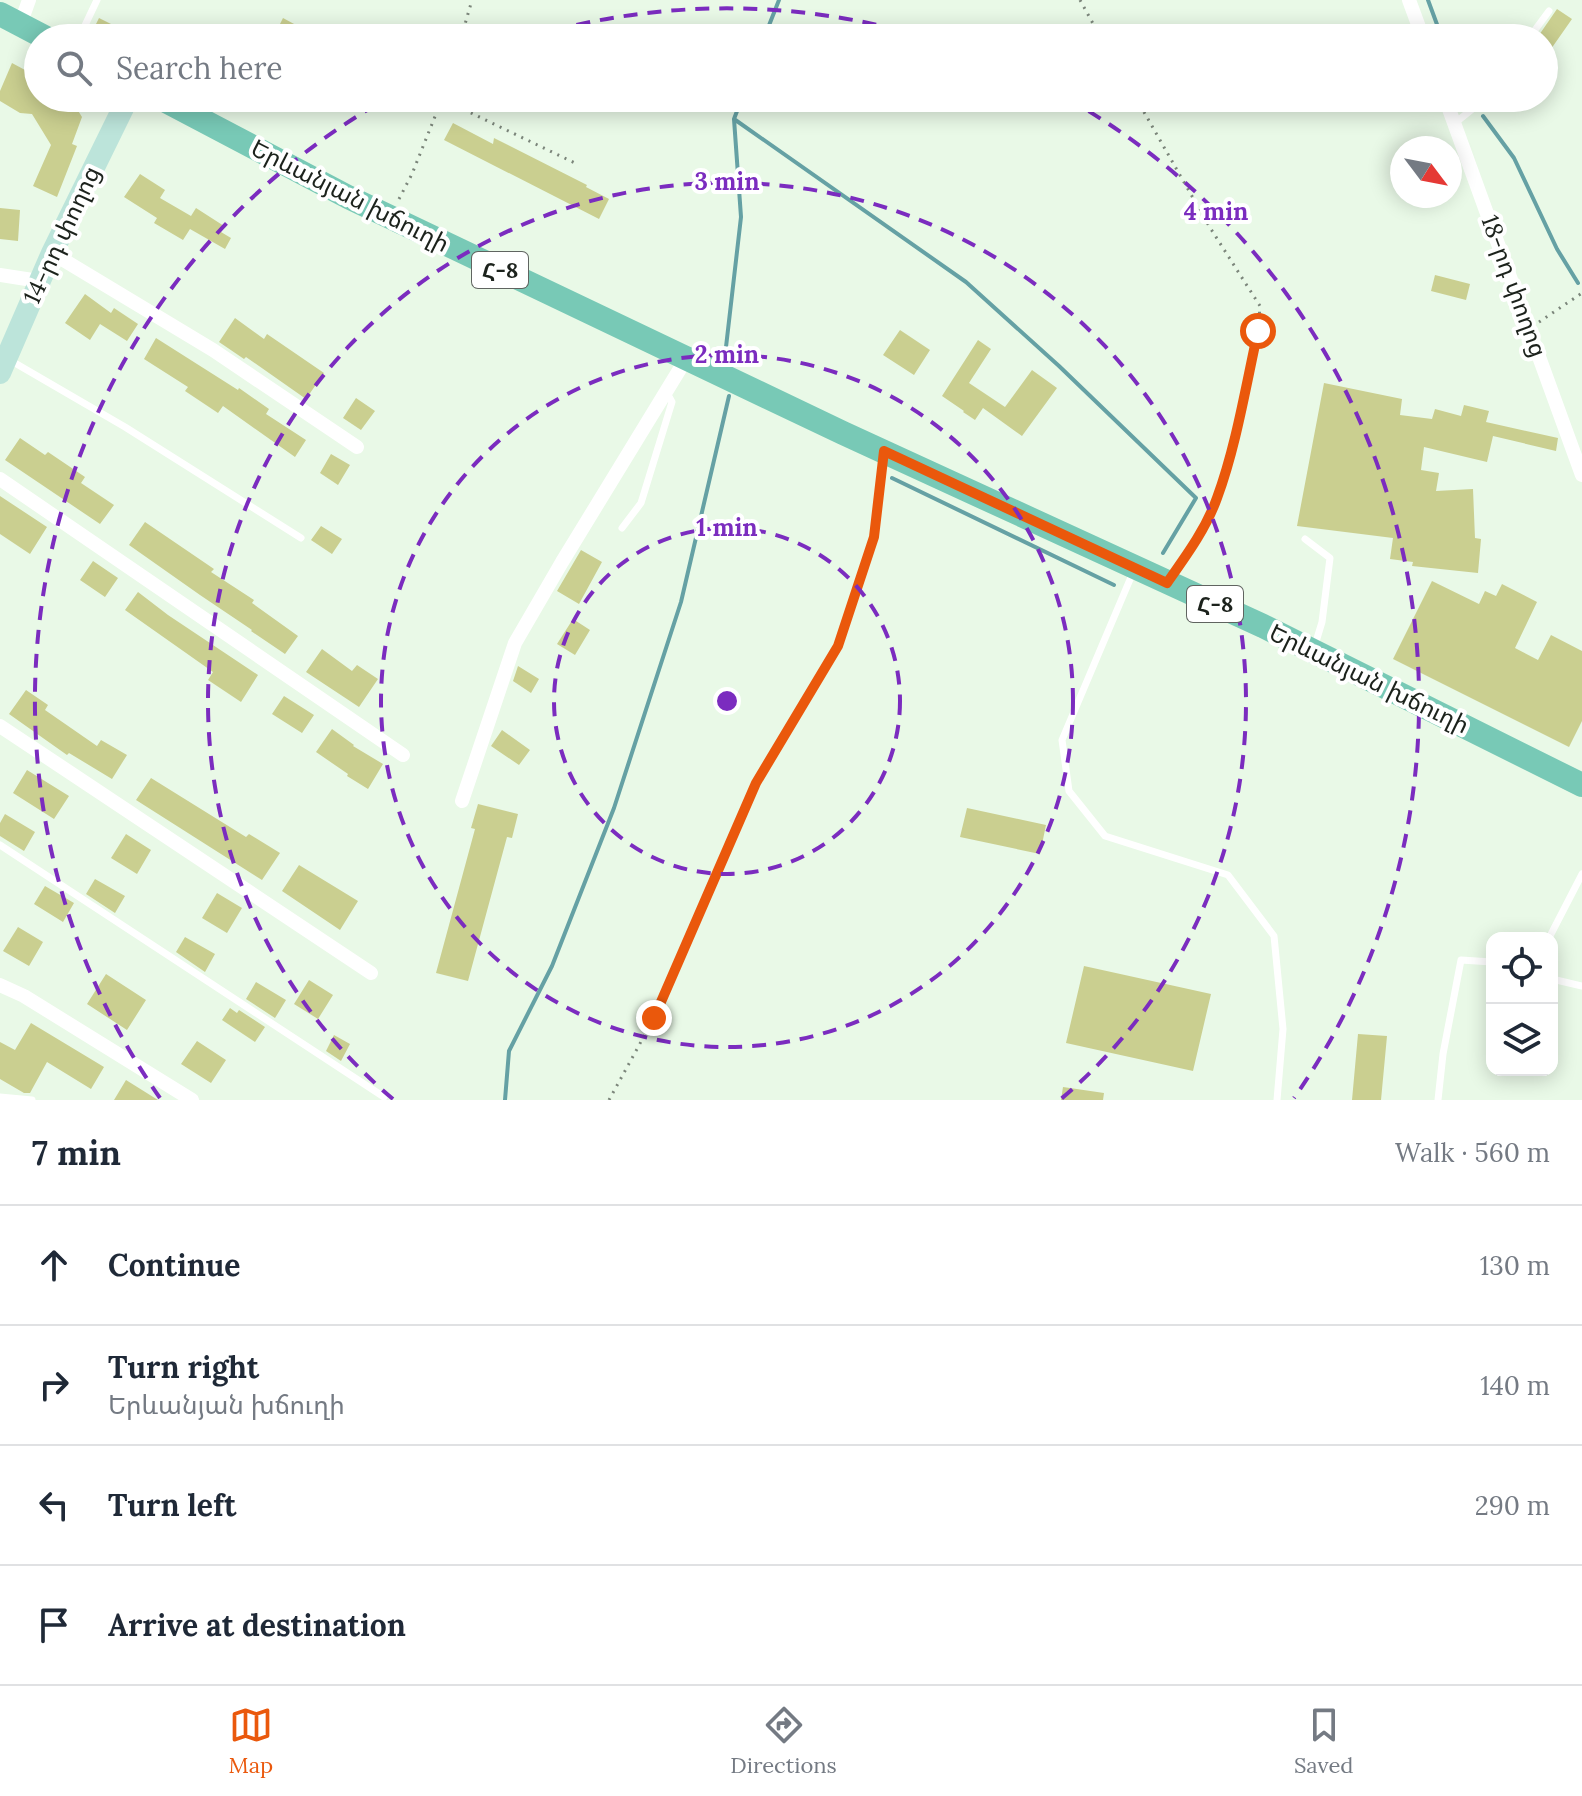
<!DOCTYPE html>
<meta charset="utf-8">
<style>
body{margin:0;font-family:Lora,"Noto Sans Armenian",serif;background:#f2f2f3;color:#1f2937}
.controls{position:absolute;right:24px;bottom:24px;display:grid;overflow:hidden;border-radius:16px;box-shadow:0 4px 20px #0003}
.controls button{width:72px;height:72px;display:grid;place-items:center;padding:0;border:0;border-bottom:2px solid #e0e1e3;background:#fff;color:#1f2937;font:40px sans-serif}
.compass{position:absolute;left:1390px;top:136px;width:72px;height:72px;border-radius:50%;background:#fff;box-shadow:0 4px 20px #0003;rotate:122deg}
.stop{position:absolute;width:24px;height:24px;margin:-18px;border:6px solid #ea580c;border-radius:50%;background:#fff}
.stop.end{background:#ea580c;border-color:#fff;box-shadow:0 2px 8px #0008}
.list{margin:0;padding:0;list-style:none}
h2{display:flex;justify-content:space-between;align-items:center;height:104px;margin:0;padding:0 32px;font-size:34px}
h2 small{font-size:26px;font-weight:400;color:#747a83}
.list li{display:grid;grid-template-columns:52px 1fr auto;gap:24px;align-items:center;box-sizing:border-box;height:120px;padding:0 32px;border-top:2px solid #e0e1e3}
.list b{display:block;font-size:30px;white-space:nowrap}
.list p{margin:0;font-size:26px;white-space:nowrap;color:#747a83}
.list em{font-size:26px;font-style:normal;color:#747a83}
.icon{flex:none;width:44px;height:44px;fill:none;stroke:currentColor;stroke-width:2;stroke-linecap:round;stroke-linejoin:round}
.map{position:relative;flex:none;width:1582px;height:1100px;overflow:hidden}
.search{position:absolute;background:#fff;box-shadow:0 4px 20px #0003;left:24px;right:24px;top:24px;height:88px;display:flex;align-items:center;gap:20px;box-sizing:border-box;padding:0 28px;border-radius:44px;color:#747a83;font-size:30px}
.sheet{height:584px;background:#fff}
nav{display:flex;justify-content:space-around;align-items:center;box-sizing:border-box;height:112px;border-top:2px solid #e0e1e3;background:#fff;font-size:22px;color:#747a83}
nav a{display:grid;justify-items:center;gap:4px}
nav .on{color:#ea580c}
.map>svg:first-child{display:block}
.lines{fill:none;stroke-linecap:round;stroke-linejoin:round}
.stream{stroke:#65a1a4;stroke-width:4}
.building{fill:#cacf90}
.path{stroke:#7b857a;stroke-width:3;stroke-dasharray:2 6;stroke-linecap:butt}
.lane{stroke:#fff;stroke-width:7}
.street{stroke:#fff;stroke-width:14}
.secondary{stroke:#bce4da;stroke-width:22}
.primary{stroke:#78c9b6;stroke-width:24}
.route{stroke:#ea580c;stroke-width:10}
.ring{fill:none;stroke:#7b2cbf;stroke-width:4;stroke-dasharray:14 10}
.labels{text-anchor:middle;stroke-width:8;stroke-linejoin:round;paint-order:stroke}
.shield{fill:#fff;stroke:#606460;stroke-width:2}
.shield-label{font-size:22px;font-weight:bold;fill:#1c221c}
.street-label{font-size:24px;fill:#1c221c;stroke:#fff}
.centre{fill:#7b2cbf;stroke:#fff;stroke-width:4}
.ring-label{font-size:24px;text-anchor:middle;font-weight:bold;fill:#7b2cbf;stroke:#fff;stroke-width:8;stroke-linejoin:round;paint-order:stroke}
</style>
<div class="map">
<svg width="1582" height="1100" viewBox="0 0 1582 1100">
<rect width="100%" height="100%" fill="#e9f9e7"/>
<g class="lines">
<path class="stream" d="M 1428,0 L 1442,38
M 764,38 L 779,0
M 1483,116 L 1514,158 L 1557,249 L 1578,283
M 734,119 L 966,282 L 1059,366 L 1196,498 L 1163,553
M 726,347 L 741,217 L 734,119 L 742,98
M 892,478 L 1114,585
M 505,1100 L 509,1051 L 552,966 L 614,808 L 681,602 L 729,396"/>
</g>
<path class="building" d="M 1557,9 L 1572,19 L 1544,59 L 1544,38 L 1537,38 Z
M 99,18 L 139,38 L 104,38 L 92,32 Z
M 283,18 L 320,38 L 273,38 Z
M 12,63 L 38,77 L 38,98 L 70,98 L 82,117 L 72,144 L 77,146 L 57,197 L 33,186 L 51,145 L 32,114 L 20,113 L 0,101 L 0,91 Z
M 453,123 L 493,144 L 494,138 L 587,185 L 586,187 L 609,199 L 599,219 L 444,140 Z
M 140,174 L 165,190 L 160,198 L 191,216 L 196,208 L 224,226 L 221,232 L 231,238 L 225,249 L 190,229 L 183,240 L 154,223 L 157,218 L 124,197 Z
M 0,208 L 20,210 L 18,241 L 0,239 Z
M 1435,275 L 1470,284 L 1466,300 L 1431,291 Z
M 85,294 L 111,313 L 114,308 L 138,324 L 127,341 L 100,324 L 90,340 L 65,323 Z
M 235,318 L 264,339 L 267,334 L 324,373 L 306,399 L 246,357 L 244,359 L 219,342 Z
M 900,330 L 930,350 L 914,375 L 883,355 Z
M 156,338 L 238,390 L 239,388 L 269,409 L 266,414 L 306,440 L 295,457 L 223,406 L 218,413 L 185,391 L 188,387 L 144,359 Z
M 978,340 L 991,349 L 969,383 L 1005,407 L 1032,370 L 1057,388 L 1022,436 L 983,408 L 975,420 L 963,412 L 964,411 L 942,396 Z
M 1324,383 L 1402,399 L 1400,415 L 1432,419 L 1435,409 L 1461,416 L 1464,405 L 1489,411 L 1486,422 L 1558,438 L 1556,451 L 1493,436 L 1487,462 L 1424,447 L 1421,470 L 1439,473 L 1436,491 L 1473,489 L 1475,538 L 1481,539 L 1478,573 L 1412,566 L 1413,562 L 1390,559 L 1393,538 L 1297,526 Z
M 356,398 L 375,411 L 361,430 L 343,418 Z
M 20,438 L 45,455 L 48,452 L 85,477 L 81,483 L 114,505 L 100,524 L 5,460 Z
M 331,454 L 350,465 L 338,485 L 320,473 Z
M 0,496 L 47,527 L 30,554 L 0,534 Z
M 145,522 L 214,569 L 211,572 L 254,600 L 252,603 L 298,636 L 285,654 L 251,631 L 252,630 L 200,595 L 129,545 Z
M 321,526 L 342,539 L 332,554 L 311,540 Z
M 581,550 L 602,562 L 579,604 L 557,591 Z
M 93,561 L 118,578 L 105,597 L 80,580 Z
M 1432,581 L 1479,604 L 1485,591 L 1496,596 L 1502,584 L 1537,602 L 1515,648 L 1538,660 L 1551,635 L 1582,651 L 1582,721 L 1569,747 L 1393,659 Z
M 138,592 L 168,615 L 258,675 L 241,702 L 208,680 L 213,672 L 125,610 Z
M 573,619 L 590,630 L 575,655 L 557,644 Z
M 322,649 L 352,671 L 357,665 L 378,679 L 359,707 L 306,672 Z
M 518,666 L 539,679 L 531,693 L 513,681 Z
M 26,690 L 48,705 L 45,710 L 97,746 L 101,740 L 127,755 L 112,779 L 69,753 L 67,755 L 9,714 Z
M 284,696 L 314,715 L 302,733 L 272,714 Z
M 332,729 L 354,745 L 353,746 L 383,764 L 368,789 L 347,776 L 348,774 L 316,752 Z
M 502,730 L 530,750 L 519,765 L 491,746 Z
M 27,770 L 69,796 L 54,819 L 13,793 Z
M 151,778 L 246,837 L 249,834 L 280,853 L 262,880 L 136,800 Z
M 478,804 L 518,814 L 512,838 L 507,837 L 468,981 L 436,973 L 475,829 L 471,828 Z
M 967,808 L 1046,825 L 1040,854 L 960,837 Z
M 5,814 L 35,832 L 24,851 L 0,836 L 0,823 Z
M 126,834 L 151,850 L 137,874 L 111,858 Z
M 299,865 L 358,901 L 340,930 L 282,891 Z
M 95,879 L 125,896 L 115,913 L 86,894 Z
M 45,886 L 74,903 L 63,922 L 34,904 Z
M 217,893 L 242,908 L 227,933 L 202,918 Z
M 18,927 L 43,942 L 29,966 L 3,951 Z
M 185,937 L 215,954 L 205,972 L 176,952 Z
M 1084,966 L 1211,994 L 1193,1071 L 1066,1043 Z
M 106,974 L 146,1000 L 127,1030 L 87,1004 Z
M 309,980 L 333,995 L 318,1019 L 294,1004 Z
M 256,982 L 286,1000 L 275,1018 L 246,999 Z
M 230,1008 L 237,1013 L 239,1010 L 265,1027 L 255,1042 L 222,1020 Z
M 31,1023 L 104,1067 L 91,1089 L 47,1062 L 30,1093 L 24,1093 L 0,1079 L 0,1042 L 15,1050 Z
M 1358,1034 L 1387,1036 L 1381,1100 L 1352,1100 Z
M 334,1035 L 350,1044 L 341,1061 L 326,1051 Z
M 197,1041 L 226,1060 L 211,1083 L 181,1064 Z
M 126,1080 L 158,1100 L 114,1100 Z
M 1063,1087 L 1104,1093 L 1103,1100 L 1061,1100 Z"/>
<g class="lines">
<path class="path" d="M 1080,0 L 1101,38
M 461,38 L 472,0
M 1136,98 L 1209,226 L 1260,306 L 1258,331 L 1237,428 L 1217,499 L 1196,540 L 1178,566
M 442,99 L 577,164
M 399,199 L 412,174 L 442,99
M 1539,322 L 1582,293
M 609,1100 L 654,1018 L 756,783 L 838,646 L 874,537 L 882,471"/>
<path class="lane" d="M 79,38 L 97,0
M 1529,38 L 1549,11
M 1455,123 L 1486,98
M 8,359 L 125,427 L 301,538
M 622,528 L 641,503 L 672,402 L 667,393
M 1305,539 L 1330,558 L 1322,622 L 1315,645
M 1134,570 L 1062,740 L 1069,791 L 1105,836 L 1228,875 L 1274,936 L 1283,1029 L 1277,1100
M 0,845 L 384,1097
M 1549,938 L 1582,874
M 1552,979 L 1582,986
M 0,1097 L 32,1100
M 1438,1100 L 1443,1054 L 1461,960 L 1492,962"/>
<path class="street" d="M 1409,0 L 1423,38
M 20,25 L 29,0
M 1445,98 L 1582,475
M 52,253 L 213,350 L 357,447
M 0,275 L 39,281
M 0,479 L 403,755
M 0,726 L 371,973
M 462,801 L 515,643 L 562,562 L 686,359
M 0,985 L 24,996 L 192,1100"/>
<path class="secondary" d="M 0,373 L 52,253 L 128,98"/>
<path class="primary" d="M 0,14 L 46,38
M 160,98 L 348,197 L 843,433 L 1263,626 L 1582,785"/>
</g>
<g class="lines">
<path class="route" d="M 654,1018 L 756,783 L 838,646 L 874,537 L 884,451 L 1167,583 C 1186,556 1206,529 1217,498 C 1236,447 1246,385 1258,331"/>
</g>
<g class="ring">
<circle cx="727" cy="701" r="173"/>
<circle cx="727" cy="701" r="346"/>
<path d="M393 1099A519 519 0 1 1 1061 1099"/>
<path d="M160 1098A692 692 0 0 1 386 99M530 37A692 692 0 0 1 924 37M1068 99A692 692 0 0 1 1294 1098"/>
</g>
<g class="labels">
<g class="shield">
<rect x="472" y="252" width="56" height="36" rx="6"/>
<rect x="1187" y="586" width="56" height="36" rx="6"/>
</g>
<g class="shield-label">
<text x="500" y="278">Հ-8</text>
<text x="1215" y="612">Հ-8</text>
</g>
<g class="street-label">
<text transform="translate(350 196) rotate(27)" y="8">Երևանյան խճուղի</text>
<text transform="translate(62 235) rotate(-65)" y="8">14-րդ փողոց</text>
<text transform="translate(1514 286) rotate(70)" y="8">18-րդ փողոց</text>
<text transform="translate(1369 679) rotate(26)" y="8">Երևանյան խճուղի</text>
</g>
</g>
<circle cx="727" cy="701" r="12" class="centre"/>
<g class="ring-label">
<text x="727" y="190">3 min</text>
<text x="1216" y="220">4 min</text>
<text x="727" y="363">2 min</text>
<text x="727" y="536">1 min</text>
</g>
</svg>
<div class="controls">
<button><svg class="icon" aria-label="locate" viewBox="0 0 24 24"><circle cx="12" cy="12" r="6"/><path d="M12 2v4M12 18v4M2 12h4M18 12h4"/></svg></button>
<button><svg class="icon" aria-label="layers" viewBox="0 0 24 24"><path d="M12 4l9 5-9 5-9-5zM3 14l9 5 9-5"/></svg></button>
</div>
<svg class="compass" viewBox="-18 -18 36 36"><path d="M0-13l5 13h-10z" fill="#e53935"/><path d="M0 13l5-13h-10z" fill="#747a83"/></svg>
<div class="stop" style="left:1258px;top:331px"></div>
<div class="stop end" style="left:654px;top:1018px"></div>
<div class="search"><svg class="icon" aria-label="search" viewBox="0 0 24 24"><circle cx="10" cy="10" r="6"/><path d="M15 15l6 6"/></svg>Search here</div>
</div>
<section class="sheet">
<h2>7 min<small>Walk · 560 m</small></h2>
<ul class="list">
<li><svg class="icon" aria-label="ahead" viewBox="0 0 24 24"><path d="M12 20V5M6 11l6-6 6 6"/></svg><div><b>Continue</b></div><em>130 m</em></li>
<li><svg class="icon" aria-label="right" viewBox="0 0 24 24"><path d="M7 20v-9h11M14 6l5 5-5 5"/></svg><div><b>Turn right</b><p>Երևանյան խճուղի</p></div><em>140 m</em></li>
<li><svg class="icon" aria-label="left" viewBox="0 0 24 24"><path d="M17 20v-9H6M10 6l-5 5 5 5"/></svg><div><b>Turn left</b></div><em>290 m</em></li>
<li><svg class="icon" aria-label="arrive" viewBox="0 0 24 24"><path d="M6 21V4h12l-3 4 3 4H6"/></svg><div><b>Arrive at destination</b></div></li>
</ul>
</section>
<nav>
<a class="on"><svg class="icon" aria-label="map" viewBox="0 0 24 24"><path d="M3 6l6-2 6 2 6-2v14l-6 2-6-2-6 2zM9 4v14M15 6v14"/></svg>Map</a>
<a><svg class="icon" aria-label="directions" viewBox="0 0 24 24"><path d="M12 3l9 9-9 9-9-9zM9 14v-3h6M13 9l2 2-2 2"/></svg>Directions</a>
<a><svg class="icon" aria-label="saved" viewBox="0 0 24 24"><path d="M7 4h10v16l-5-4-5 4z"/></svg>Saved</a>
</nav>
